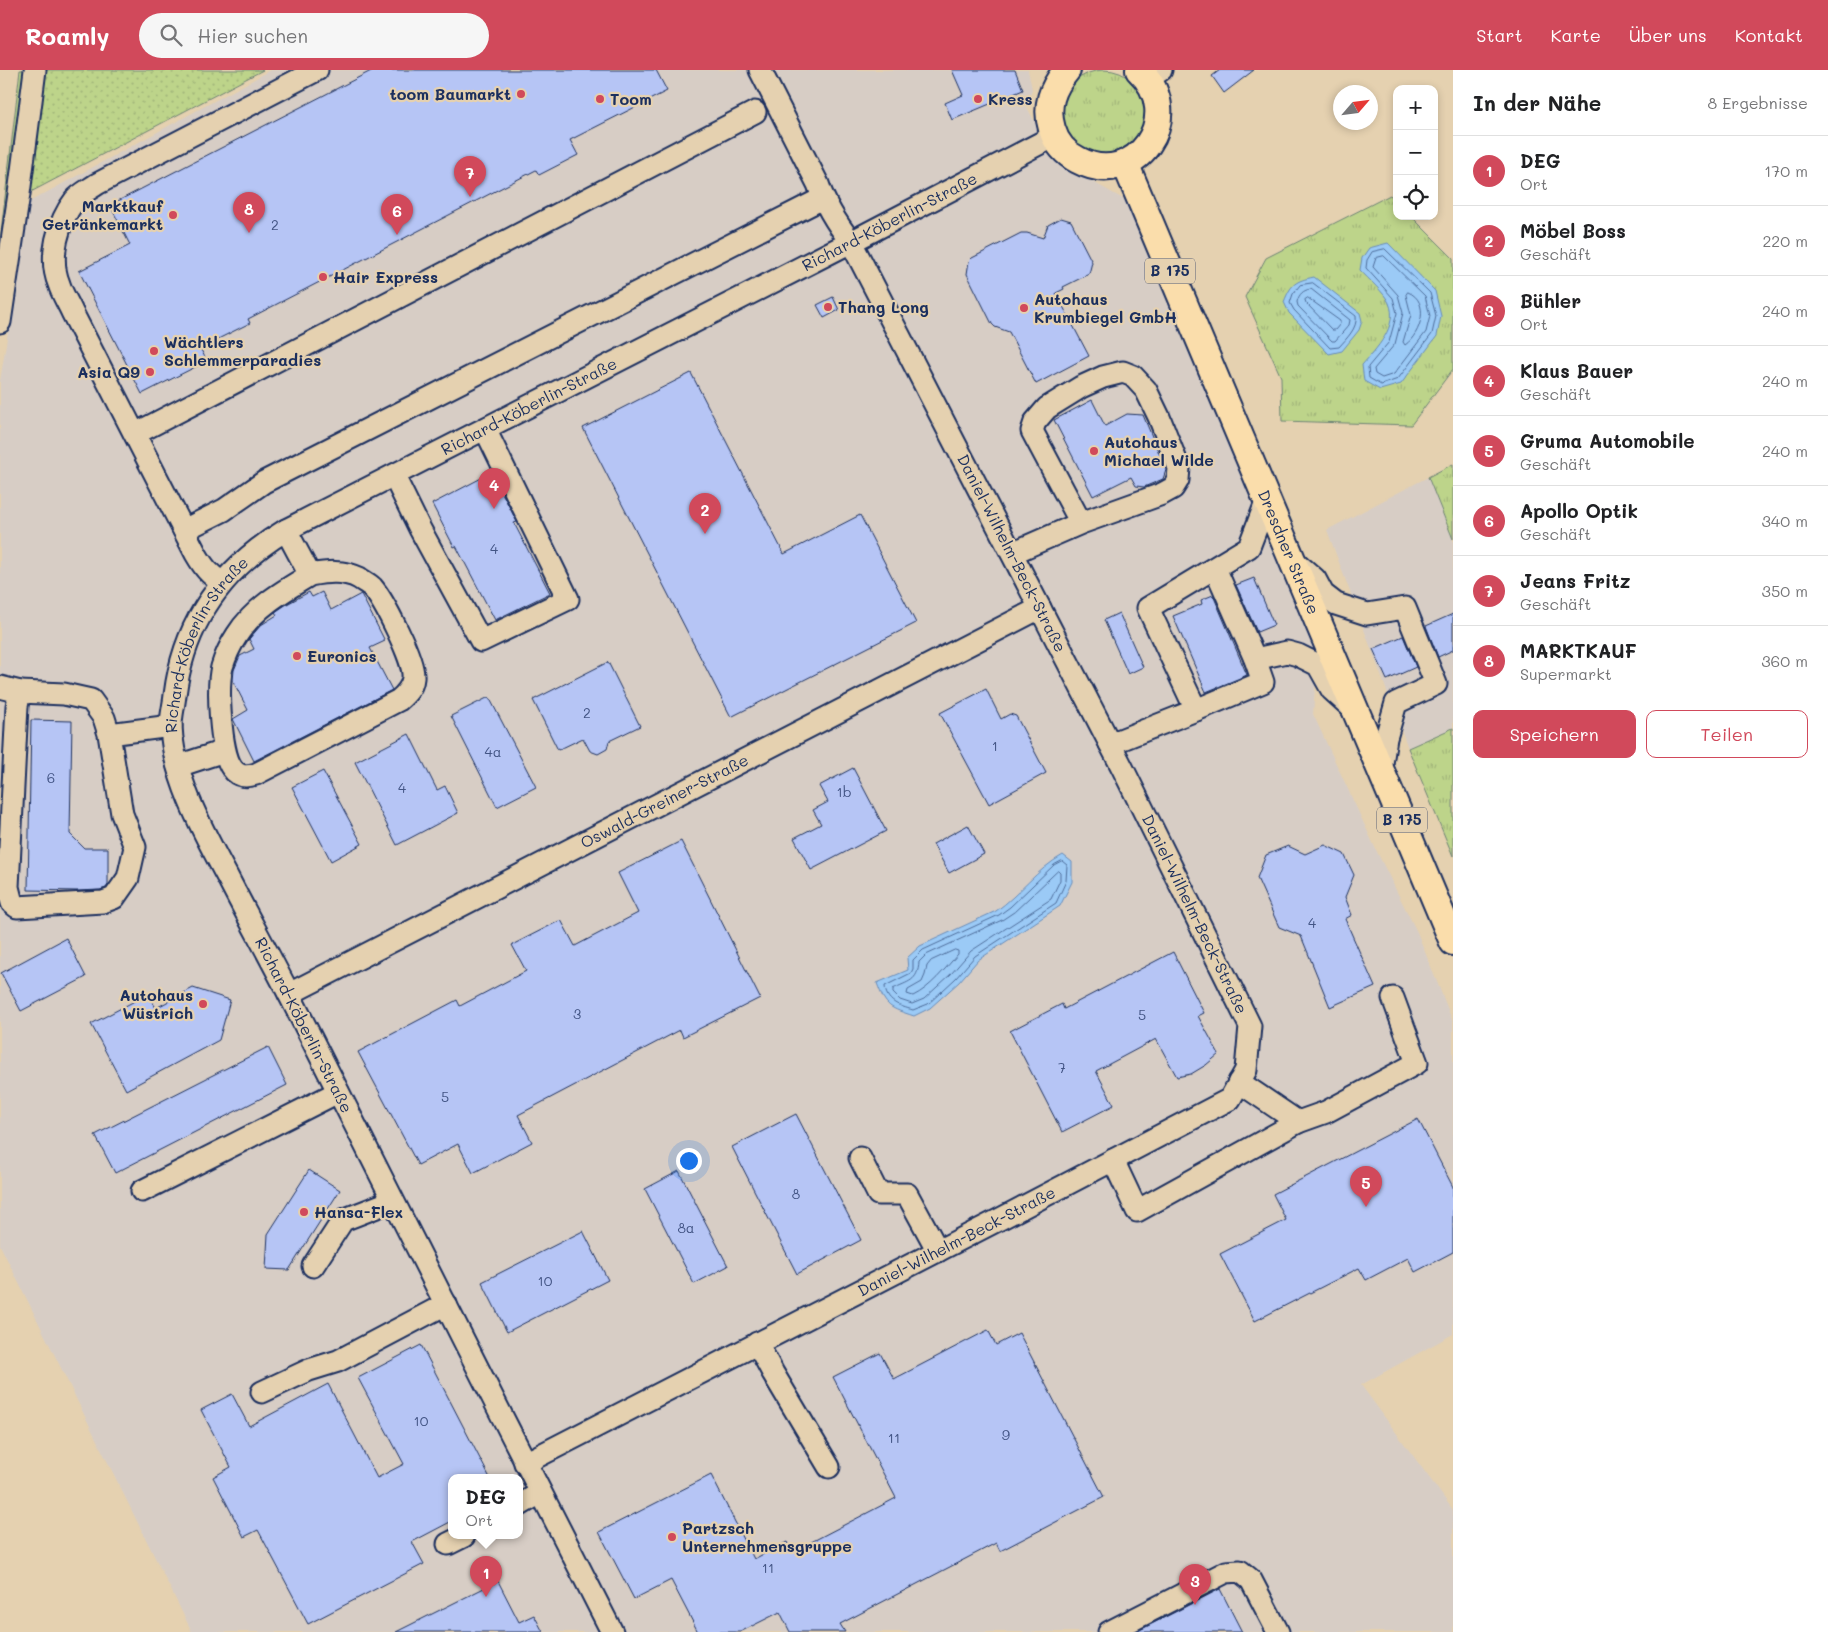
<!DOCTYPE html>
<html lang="de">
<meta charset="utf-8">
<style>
body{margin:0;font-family:Mali,sans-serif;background:#f6f6f6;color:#202124}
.controls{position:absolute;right:15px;top:15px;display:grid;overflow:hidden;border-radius:10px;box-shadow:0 2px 8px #0003}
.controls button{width:45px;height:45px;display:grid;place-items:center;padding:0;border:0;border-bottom:1px solid #e0e0e0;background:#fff;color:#202124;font:25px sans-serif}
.compass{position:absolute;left:1333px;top:15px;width:45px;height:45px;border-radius:50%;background:#fff;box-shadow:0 2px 8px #0003;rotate:62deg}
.you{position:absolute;left:688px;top:1090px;width:18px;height:18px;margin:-12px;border:4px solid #fff;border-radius:50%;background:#1a73e8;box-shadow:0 0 0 8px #1a73e833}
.badge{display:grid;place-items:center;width:32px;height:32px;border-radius:50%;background:#d1495b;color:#fff;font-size:16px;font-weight:700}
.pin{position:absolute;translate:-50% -41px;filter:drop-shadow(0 1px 2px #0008)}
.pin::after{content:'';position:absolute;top:26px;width:18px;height:15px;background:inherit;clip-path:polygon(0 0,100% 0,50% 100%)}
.popup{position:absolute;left:448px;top:1404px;width:75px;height:65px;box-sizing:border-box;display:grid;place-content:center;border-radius:10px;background:#fff;filter:drop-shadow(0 1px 4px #0005);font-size:16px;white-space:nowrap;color:#757577}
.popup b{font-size:19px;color:#202124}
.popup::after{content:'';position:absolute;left:50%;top:100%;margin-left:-10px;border:10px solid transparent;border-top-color:#fff}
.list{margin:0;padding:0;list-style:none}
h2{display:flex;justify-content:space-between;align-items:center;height:65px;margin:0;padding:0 20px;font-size:21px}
h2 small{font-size:16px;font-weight:400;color:#757577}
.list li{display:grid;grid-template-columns:32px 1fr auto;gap:15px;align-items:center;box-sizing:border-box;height:70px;padding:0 20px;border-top:1px solid #e0e0e0}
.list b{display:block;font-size:19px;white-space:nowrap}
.list p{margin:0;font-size:16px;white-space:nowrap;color:#757577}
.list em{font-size:16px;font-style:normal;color:#757577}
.actions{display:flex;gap:10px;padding:15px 20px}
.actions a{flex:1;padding:11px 0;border:1px solid #d1495b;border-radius:10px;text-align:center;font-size:18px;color:#d1495b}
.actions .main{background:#d1495b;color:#fff}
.icon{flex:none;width:28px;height:28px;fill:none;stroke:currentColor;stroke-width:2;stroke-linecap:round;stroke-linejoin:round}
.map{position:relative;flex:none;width:1453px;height:1562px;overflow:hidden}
header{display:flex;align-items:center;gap:30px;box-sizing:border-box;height:70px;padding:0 25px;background:#d1495b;color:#fff}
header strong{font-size:24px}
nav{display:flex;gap:28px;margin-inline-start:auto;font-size:18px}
.search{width:350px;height:45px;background:#f6f6f6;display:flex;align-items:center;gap:12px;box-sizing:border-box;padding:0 18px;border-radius:28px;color:#757577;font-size:19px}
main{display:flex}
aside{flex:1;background:#fff}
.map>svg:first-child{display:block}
.built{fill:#d7cdc5;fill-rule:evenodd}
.grass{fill:url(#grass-tufts);stroke:#6c8274}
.park{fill:url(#park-dots);stroke:#6c8274}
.water{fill:#9bcaf6;stroke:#688cb9}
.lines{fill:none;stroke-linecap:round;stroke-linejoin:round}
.shore{stroke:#4e6d9b;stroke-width:1}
.building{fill:#b6c5f5;stroke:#1b2f5e}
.minor-casing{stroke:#1b2f5e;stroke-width:25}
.major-casing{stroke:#1b2f5e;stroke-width:30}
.minor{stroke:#e5d1b0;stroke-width:21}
.major{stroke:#faddab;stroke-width:26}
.poi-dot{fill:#d1495b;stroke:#e5d1b0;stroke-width:2}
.labels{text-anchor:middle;stroke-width:4.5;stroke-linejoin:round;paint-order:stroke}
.number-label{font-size:14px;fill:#425484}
.shield{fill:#e5d1b0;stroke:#586077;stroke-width:1}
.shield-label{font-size:15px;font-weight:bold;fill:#1b2f5e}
.poi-label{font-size:16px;font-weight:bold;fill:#1b2f5e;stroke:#e5d1b0;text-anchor:start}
.street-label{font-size:16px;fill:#1b2f5e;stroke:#e5d1b0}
</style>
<header>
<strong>Roamly</strong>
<div class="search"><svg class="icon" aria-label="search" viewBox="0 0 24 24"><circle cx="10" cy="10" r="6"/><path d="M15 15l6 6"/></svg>Hier suchen</div>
<nav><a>Start</a><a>Karte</a><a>Über uns</a><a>Kontakt</a></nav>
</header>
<main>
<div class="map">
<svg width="1453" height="1562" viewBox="0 0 1453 1562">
<defs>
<pattern id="grass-tufts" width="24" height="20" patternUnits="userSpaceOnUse" patternTransform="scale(1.25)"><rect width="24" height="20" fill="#bdd48a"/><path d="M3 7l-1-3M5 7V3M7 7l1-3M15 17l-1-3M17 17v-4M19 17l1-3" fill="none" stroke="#a2b67a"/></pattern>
<pattern id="park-dots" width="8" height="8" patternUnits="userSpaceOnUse" patternTransform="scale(1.25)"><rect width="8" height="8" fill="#bdd48a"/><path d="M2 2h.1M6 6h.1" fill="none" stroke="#a2b67a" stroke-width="1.8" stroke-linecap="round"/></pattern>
</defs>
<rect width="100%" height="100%" fill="#e5d1b0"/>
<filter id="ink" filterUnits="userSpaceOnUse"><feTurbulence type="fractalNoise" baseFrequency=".02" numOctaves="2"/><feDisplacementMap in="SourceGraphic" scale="10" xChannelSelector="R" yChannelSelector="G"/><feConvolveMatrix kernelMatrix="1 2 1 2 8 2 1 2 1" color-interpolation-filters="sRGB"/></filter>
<g filter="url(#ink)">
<path class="built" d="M 271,0 L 1028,0 L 1032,19 L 1027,37 L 1043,68 L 1079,104 L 1125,130 L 1318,580 L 1313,644 L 1379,786 L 1417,862 L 1453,952 L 1453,1264 L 1361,1315 L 1453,1440 L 1453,1562 L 192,1562 L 0,1175 L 0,311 L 29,132 ZM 452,1408 L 520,1408 L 520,1466 L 452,1466 Z
M 1428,407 L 1453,469 L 1453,658 L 1408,678 L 1327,460 Z"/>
<path class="grass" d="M 20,0 L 30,0 L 0,206 L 0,170 Z
M1062 42a42 42 0 1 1 84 0a42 42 0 1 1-84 0Z
M 1390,125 L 1397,132 L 1397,146 L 1411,146 L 1453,188 L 1453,299 L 1411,355 L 1282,351 L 1281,307 L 1245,227 L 1266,188 Z
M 1453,394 L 1453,469 L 1428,407 Z
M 1453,658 L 1453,786 L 1408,678 Z"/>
<path class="park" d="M 40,0 L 263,0 L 25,125 Z"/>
<path class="water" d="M 1388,173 L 1435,221 L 1441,246 L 1437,266 L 1401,314 L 1380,320 L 1364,311 L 1362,295 C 1376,279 1399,256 1389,233 C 1385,223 1368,209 1360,200 L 1362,188 L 1369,178 Z
M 1314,207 L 1360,243 L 1362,251 L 1359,260 L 1342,281 L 1329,284 L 1289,243 L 1284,232 C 1291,214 1295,211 1314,207 Z
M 1063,785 L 1072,792 L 1072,812 L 1060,836 L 978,890 L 959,912 L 930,938 L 914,946 C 890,938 886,938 877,913 L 908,900 L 907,888 L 920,876 L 996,841 C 1020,824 1037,799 1063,785 Z"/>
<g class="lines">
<path class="shore" d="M 1385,179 L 1430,223 L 1436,246 L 1432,264 L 1398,309 L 1381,315 L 1369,308 L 1368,297 L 1389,272 L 1397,243 L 1393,228 L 1366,198 L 1367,190 L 1372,182 Z
M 1384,186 L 1425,226 L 1430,246 L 1426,262 L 1394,304 L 1382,308 L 1375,304 L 1374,299 L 1395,274 L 1403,243 L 1398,225 L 1373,197 L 1376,188 Z
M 1313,213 L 1356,246 C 1358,258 1346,269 1339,277 L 1330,278 L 1294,240 L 1290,233 L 1293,224 L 1300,215 Z
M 1311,219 L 1350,250 L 1349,255 L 1335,271 L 1332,271 L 1298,236 L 1297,232 C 1299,224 1303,220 1311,219 Z
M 1408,222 C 1431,231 1421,264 1405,275 L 1403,272 L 1411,245 L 1406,225 Z
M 1308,228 L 1340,251 L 1340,254 L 1335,260 L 1332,260 L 1306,233 L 1305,230 Z
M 1062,791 L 1067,795 L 1066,811 L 1056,833 L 975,886 L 956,908 L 928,934 L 913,940 C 899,936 886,932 885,916 L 911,903 L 913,899 L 913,890 L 923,880 L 999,845 L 1010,837 L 1054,795 Z
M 1058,801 L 1060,803 L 1060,810 L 1051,829 L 971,881 L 951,904 L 924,929 L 912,934 L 900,930 L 893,923 L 893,919 C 908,911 918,912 919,892 L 926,885 L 1002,850 L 1014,842 Z
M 955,880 L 958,881 L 958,884 C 945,899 930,918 913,926 L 907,924 L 908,920 L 922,912 L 925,905 L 927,896 L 931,891 Z"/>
</g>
<path class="building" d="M 373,0 L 656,0 L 667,21 L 570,70 L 578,85 L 539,105 L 536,100 L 248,249 L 250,253 L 200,278 L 207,291 L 142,324 L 79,201 L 130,175 L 110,135 Z
M 952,0 L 1015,0 L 1023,20 L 952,50 L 945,33 L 963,25 Z
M 1220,0 L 1254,0 L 1224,23 L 1212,6 Z
M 1061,148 L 1071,151 L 1092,192 L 1089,204 L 1063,217 L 1064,219 L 1056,223 L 1089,286 L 1036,314 L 1009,262 L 995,257 L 992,254 L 967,204 L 969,191 L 972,188 L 1021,163 L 1027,163 L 1043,168 L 1048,155 Z
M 833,227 L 839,240 L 824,248 L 817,235 Z
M 691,303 L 784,484 L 860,445 L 916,553 L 731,647 L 583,358 Z
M 1092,330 L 1105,356 L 1127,344 L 1143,345 L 1166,400 L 1163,409 L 1144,417 L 1136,416 L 1131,407 L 1093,426 L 1054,350 Z
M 489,404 L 496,418 L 499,417 L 517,452 L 514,453 L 550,523 L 495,550 L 456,476 L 454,477 L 432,434 Z
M 1254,508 L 1274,555 L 1257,562 L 1236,515 Z
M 309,522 L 312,527 L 322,522 L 331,540 L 361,524 L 385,571 L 370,578 L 392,620 L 254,691 L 233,649 L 248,640 L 233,611 L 234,600 L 240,586 L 254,579 L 249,569 L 261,555 L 277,545 L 275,542 L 287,534 Z
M 1213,525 L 1247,605 L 1206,622 L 1173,546 L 1202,534 L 1201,530 Z
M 1119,543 L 1143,597 L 1128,604 L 1104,550 Z
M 1453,544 L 1453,580 L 1438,587 L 1426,556 Z
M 1403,566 L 1416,597 L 1387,610 L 1373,579 Z
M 608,592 L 640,656 L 609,671 L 607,679 L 598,684 L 590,681 L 583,668 L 558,680 L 533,630 Z
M 986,619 L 1001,649 L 1010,644 L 1016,646 L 1046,703 L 989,734 L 940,643 Z
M 489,627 L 536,717 L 497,737 L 451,646 Z
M 31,650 L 72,651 L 70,764 L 84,778 L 108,778 L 108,815 L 106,818 L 100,820 L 77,821 L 28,820 Z
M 409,664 L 437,720 L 445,716 L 458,743 L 397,775 L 355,692 Z
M 853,698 L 886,761 L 811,800 L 794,768 L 821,754 L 813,740 L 828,732 L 819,716 Z
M 323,701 L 362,774 L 331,791 L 292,717 Z
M 968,755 L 984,784 L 949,803 L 933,774 Z
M 681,771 L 760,928 L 683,967 L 680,960 L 518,1045 L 532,1072 L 473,1103 L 458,1074 L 418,1095 L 358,982 L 457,930 L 460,936 L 526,901 L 512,875 L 561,850 L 575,876 L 638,843 L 618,803 Z
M 1325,775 L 1344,784 L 1354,805 L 1345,827 L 1352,845 L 1345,849 L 1375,917 L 1330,937 L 1301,866 L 1279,857 L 1257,808 L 1266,785 L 1288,776 L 1305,784 Z
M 66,868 L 86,907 L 21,941 L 1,903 Z
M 1173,882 L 1204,943 L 1198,946 L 1219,984 L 1206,995 L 1191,1004 L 1177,1007 L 1156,969 L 1096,1001 L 1114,1035 L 1062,1062 L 1010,961 L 1062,934 L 1064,939 Z
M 193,918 L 230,930 L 219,970 L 126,1020 L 91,954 L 148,924 L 156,938 Z
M 268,977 L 287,1015 L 115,1103 L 95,1065 Z
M 796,1044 L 861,1170 L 797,1204 L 732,1077 Z
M 1418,1049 L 1453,1117 L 1453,1182 L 1415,1202 L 1408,1188 L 1366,1210 L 1359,1198 L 1255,1251 L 1220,1184 L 1286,1150 L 1273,1124 Z
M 309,1100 L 340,1120 L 289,1200 L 266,1199 L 268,1164 Z
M 679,1101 L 728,1196 L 694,1214 L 645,1119 Z
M 583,1161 L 608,1210 L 507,1262 L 482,1212 Z
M 988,1260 L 996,1275 L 1019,1263 L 1104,1427 L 1000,1481 L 996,1473 L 840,1554 L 845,1562 L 790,1562 L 780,1542 L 740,1562 L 698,1562 L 671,1510 L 634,1529 L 599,1462 L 711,1405 L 754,1489 L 787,1472 L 792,1482 L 896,1428 L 833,1307 L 880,1283 L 894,1309 Z
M 421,1275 L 490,1408 L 452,1408 L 452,1451 L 412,1472 L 424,1494 L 308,1554 L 258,1460 L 244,1467 L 213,1407 L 231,1397 L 201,1340 L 232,1324 L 249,1356 L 328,1314 L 377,1408 L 404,1394 L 358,1308 Z
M 498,1511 L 519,1552 L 534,1545 L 543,1562 L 396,1562 Z
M 1220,1519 L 1242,1562 L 1136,1562 Z"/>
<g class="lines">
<g class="minor-casing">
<g id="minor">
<path d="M 1148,9 L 1161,0"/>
<path d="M 0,252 L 19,124 L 35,0"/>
<path d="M 135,364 L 755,42"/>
<path d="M 394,406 L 420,459 L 481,571 L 568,529 L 485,359"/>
<path d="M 184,460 L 224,440 L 264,412 L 823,128"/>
<path d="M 286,460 L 310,505 C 283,521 254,538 237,565 C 231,574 225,587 222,597 C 217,616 220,682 232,698 C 238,707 247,707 256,704 L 399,630 C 406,624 412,618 413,608 C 415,591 384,531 372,517 C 369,514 363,511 359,508 C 343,500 327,502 310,505"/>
<path d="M 1012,483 L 1081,453 L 1032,361 L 1035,352 L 1047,338 L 1081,317 L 1103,307 L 1123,302 L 1133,306 L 1146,320 L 1159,347 L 1179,398 L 1178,410 L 1173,418 L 1162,424 L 1081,453"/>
<path d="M 1293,490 L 1315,509 L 1323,524 L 1336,534 L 1367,544 L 1405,538 L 1436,614 L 1396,633 L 1386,668 L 1381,700"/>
<path d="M 1215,498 L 1255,589 L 1263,612 L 1196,640 L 1148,538 L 1249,477 L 1267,430"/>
<path d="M 222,512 C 209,505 203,496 196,484 L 72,242 C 68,233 62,224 59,214 C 48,187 58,152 75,130 C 80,124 90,119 97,114 L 317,0"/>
<path d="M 1255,589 L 1287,582 L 1298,585 L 1318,595 L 1332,620 L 1354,640"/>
<path d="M 0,617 L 20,622"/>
<path d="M 109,664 L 104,648 L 91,630 L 64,624 L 20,622 L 17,636 L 8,817 L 12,833 L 17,837 L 103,832 L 114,828 L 128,808 L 135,777 L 122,744 L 109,664 L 171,656"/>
<path d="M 1110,674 L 1196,640"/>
<path d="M 178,696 L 224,681"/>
<path id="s1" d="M 289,924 L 1040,538"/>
<path d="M 1298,1052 L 1326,1042 L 1417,993 L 1393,928"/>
<path d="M 860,1088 L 878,1124 L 907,1124 L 938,1181"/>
<path d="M 1113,1090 L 1137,1141 L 1298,1052 L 1239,1012"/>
<path d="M 142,1121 L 338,1022"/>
<path d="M 313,1196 L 343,1150 L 392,1131"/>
<path d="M 757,1273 L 773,1303 L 829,1397"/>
<path d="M 262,1322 L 309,1300 L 338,1291 L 446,1234"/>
<path id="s2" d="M 525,1393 L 1002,1148 L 1230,1029 L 1246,1000 L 1250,956 L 1122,697 L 851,172 C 837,154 825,135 818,114 L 760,0"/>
<path d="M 520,1435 L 540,1423"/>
<path d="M 448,1474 L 464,1466"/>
<path id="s3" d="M 612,1562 C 503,1350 397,1137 289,924 C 269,885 248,847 228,808 C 204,763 173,708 171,656 C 171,646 174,635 175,625 C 184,552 223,498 286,460 L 851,172 L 1054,66"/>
<path d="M 1109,1562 L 1226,1502 L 1240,1501 L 1251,1510 L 1278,1562"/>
</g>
</g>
<g class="major-casing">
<g id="major">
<path d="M 1067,0 C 1052,18 1045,36 1052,59 C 1056,73 1066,84 1078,90 C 1135,121 1188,46 1139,0"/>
<path id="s4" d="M 1125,93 L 1453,872"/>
</g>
</g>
<use href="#minor" class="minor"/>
<use href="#major" class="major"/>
</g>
</g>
<g class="poi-dot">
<circle cx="521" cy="24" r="5"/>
<circle cx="600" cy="29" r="5"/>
<circle cx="978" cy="29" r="5"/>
<circle cx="173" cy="145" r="5"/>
<circle cx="323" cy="207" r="5"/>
<circle cx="828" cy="237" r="5"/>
<circle cx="1024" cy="238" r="5"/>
<circle cx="154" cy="281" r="5"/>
<circle cx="150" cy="302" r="5"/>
<circle cx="1094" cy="381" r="5"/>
<circle cx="297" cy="586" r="5"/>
<circle cx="203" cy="934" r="5"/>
<circle cx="304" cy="1142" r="5"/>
<circle cx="672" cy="1467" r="5"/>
</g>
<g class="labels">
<g class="number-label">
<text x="275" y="160">2</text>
<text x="494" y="484">4</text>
<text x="587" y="648">2</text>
<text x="995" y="681">1</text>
<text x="493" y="687">4a</text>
<text x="51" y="713">6</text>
<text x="402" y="723">4</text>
<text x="844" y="727">1b</text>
<text x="1312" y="858">4</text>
<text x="577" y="949">3</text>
<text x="1142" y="950">5</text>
<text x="1062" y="1003">7</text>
<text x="445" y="1032">5</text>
<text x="796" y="1129">8</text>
<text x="686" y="1163">8a</text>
<text x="545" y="1216">10</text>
<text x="421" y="1356">10</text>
<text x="1006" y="1370">9</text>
<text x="894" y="1373">11</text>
<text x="768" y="1503">11</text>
</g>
<g class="shield">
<rect x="1145" y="188.5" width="50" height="25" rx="4"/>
<rect x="1377" y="737.5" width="50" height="25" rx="4"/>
</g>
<g class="shield-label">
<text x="1170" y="206">B 175</text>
<text x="1402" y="755">B 175</text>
</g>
<g class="poi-label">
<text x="511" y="30" text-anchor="end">toom Baumarkt</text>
<text x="610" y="35">Toom</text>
<text x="988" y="35">Kress</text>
<text x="163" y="142" text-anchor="end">Marktkauf<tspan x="163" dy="18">Getränkemarkt</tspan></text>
<text x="333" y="213">Hair Express</text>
<text x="1034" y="235">Autohaus<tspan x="1034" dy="18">Krumbiegel GmbH</tspan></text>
<text x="838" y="243">Thang Long</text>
<text x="164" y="278">Wächtlers<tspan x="164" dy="18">Schlemmerparadies</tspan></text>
<text x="140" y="308" text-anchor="end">Asia Q9</text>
<text x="1104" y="378">Autohaus<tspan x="1104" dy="18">Michael Wilde</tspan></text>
<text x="307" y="592">Euronics</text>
<text x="193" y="931" text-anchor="end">Autohaus<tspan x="193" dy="18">Wüstrich</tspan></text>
<text x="314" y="1148">Hansa-Flex</text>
<text x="682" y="1464">Partzsch<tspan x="682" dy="18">Unternehmensgruppe</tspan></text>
</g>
<g class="street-label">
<text dy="6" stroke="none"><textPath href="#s3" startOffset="1925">Richard-Köberlin-Straße</textPath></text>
<text dy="6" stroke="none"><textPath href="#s3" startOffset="1520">Richard-Köberlin-Straße</textPath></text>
<text transform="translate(1012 483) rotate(63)" y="6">Daniel-Wilhelm-Beck-Straße</text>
<text dy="6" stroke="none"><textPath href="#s4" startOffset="422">Dresdner Straße</textPath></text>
<text dy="6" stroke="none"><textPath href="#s3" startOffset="1100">Richard-Köberlin-Straße</textPath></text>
<text dy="6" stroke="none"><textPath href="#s1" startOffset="422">Oswald-Greiner-Straße</textPath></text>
<text transform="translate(1195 844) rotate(64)" y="6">Daniel-Wilhelm-Beck-Straße</text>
<text transform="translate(304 955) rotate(63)" y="6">Richard-Köberlin-Straße</text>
<text dy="6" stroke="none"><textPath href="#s2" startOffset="485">Daniel-Wilhelm-Beck-Straße</textPath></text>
</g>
</g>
</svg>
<div class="controls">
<button>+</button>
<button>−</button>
<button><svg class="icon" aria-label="locate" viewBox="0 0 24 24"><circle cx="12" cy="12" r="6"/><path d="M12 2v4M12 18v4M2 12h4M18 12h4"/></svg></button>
</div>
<svg class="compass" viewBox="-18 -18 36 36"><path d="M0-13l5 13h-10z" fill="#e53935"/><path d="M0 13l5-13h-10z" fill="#757577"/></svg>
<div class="you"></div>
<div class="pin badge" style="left:486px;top:1527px">1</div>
<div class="popup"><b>DEG</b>Ort</div>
<div class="pin badge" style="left:705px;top:464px">2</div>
<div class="pin badge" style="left:1195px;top:1535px">3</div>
<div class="pin badge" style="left:494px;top:439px">4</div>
<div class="pin badge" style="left:1366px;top:1137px">5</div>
<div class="pin badge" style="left:397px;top:165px">6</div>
<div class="pin badge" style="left:470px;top:127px">7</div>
<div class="pin badge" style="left:249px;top:163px">8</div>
</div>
<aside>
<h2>In der Nähe<small>8 Ergebnisse</small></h2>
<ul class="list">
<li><span class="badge">1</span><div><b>DEG</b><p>Ort</p></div><em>170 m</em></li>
<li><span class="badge">2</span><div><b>Möbel Boss</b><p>Geschäft</p></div><em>220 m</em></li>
<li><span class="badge">3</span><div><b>Bühler</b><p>Ort</p></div><em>240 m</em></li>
<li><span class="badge">4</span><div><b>Klaus Bauer</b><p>Geschäft</p></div><em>240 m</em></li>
<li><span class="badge">5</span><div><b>Gruma Automobile</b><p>Geschäft</p></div><em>240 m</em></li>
<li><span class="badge">6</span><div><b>Apollo Optik</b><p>Geschäft</p></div><em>340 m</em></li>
<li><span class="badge">7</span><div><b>Jeans Fritz</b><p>Geschäft</p></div><em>350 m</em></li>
<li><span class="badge">8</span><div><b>MARKTKAUF</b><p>Supermarkt</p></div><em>360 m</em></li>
</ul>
<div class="actions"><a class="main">Speichern</a><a>Teilen</a></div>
</aside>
</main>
